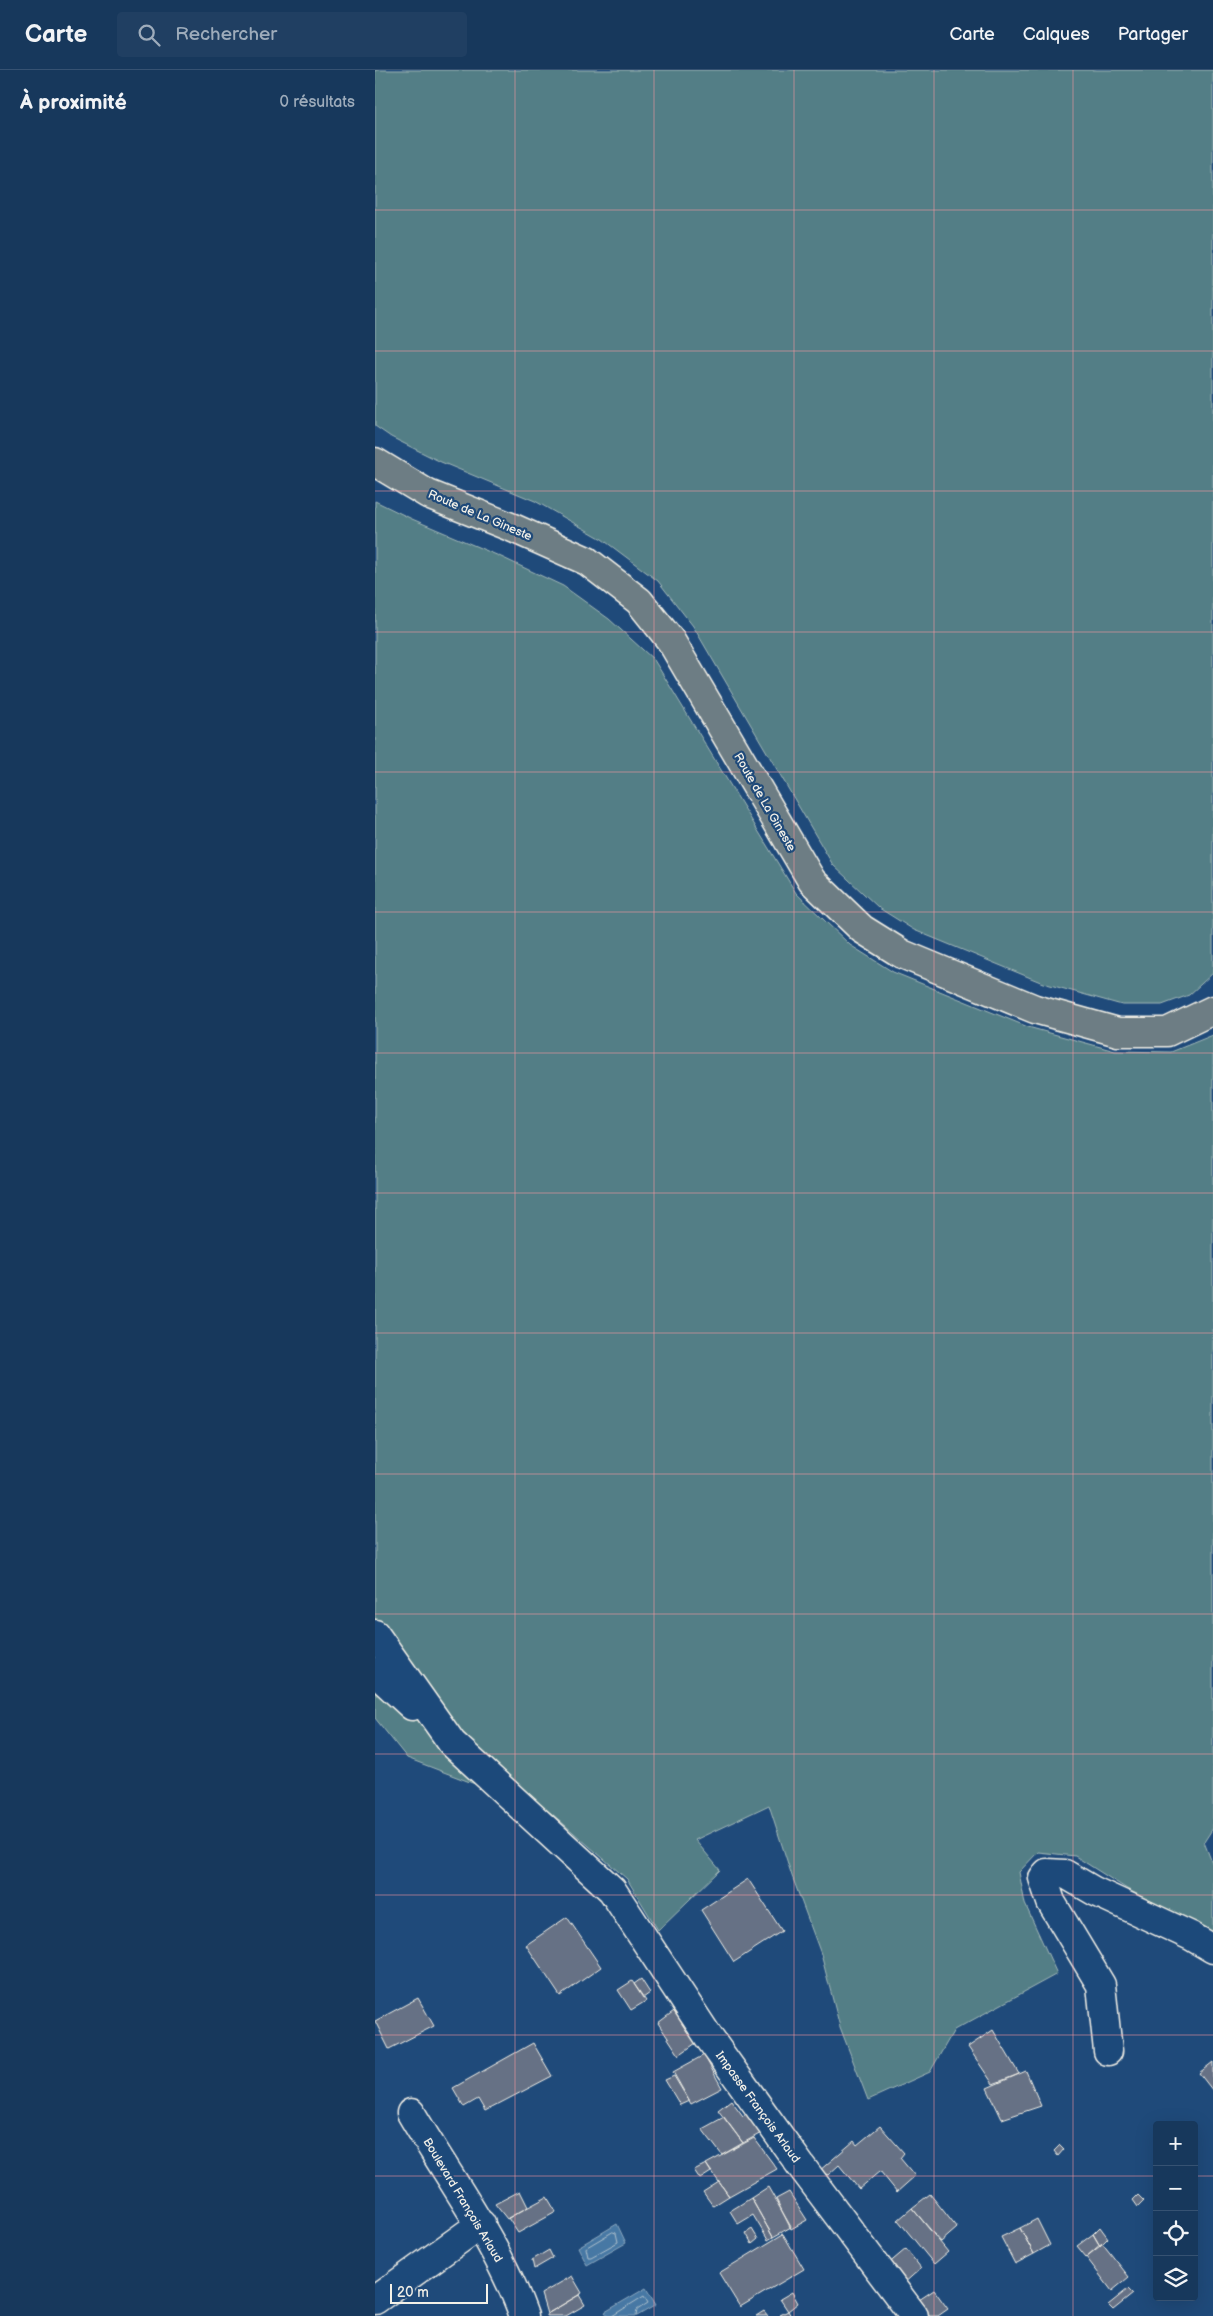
<!DOCTYPE html>
<html lang="fr">
<meta charset="utf-8">
<style>
body{margin:0;font-family:"Balsamiq Sans",sans-serif;background:#203f62;color:#f1f3f6}
.controls{position:absolute;right:15px;bottom:15px;display:grid;overflow:hidden;border-radius:5px;box-shadow:0 5px 20px #0002}
.controls button{width:45px;height:45px;display:grid;place-items:center;padding:0;border:0;border-bottom:1px solid #365272;background:#17385c;color:#f1f3f6;font:25px sans-serif}
.scale{position:absolute;left:15px;bottom:12px;width:98px;box-sizing:border-box;padding-left:5px;border:2px solid #f4f1e8;border-top:0;font-size:14px;line-height:18px;white-space:nowrap;color:#f4f1e8;-webkit-text-stroke:4px #1f4a7a;paint-order:stroke}
.list{margin:0;padding:0;list-style:none}
h2{display:flex;justify-content:space-between;align-items:center;height:65px;margin:0;padding:0 20px;font-size:21px}
h2 small{font-size:16px;font-weight:400;color:#9eacbb}
.icon{flex:none;width:28px;height:28px;fill:none;stroke:currentColor;stroke-width:2;stroke-linecap:round;stroke-linejoin:round}
.map{position:relative;flex:none;width:838px;height:2246px;overflow:hidden}
header{display:flex;align-items:center;gap:30px;box-sizing:border-box;height:70px;padding:0 25px;background:#17385c;border-bottom:1px solid #365272}
header strong{font-size:24px}
nav{display:flex;gap:28px;margin-inline-start:auto;font-size:18px}
.search{width:350px;height:45px;background:#203f62;display:flex;align-items:center;gap:12px;box-sizing:border-box;padding:0 18px;border-radius:5px;color:#9eacbb;font-size:19px}
main{display:flex}
aside{flex:1;background:#17385c}
.map>svg:first-child{display:block}
.green{fill:#527e86;stroke:#a3b8b7}
.water{fill:#4778a4;stroke:#8ca8bf}
.lines{fill:none;stroke-linecap:round;stroke-linejoin:round}
.shore{stroke:#afc1cd;stroke-width:1}
.building{fill:#667185;stroke:#f4f1e8}
.minor-casing{stroke:#f4f1e8;stroke-width:31}
.major-casing{stroke:#f4f1e8;stroke-width:31}
.minor{stroke:#1f4a7a;stroke-width:28}
.major{stroke:#6d7d84;stroke-width:28}
.grid{fill:none;stroke:#ff9aa2;stroke-width:1;stroke-opacity:0.55}
.labels{text-anchor:middle;stroke-width:4.5;stroke-linejoin:round;paint-order:stroke}
.street-label{font-size:12px;fill:#f4f1e8;stroke:#1f4a7a}
</style>
<header>
<strong>Carte</strong>
<div class="search"><svg class="icon" aria-label="search" viewBox="0 0 24 24"><circle cx="10" cy="10" r="6"/><path d="M15 15l6 6"/></svg>Rechercher</div>
<nav><a>Carte</a><a>Calques</a><a>Partager</a></nav>
</header>
<main>
<aside>
<h2>À proximité<small>0 résultats</small></h2>
<ul class="list">
</ul>
</aside>
<div class="map">
<svg width="838" height="2246" viewBox="0 0 838 2246">
<rect width="100%" height="100%" fill="#1f4a7a"/>
<filter id="ink" filterUnits="userSpaceOnUse"><feTurbulence type="fractalNoise" baseFrequency=".02" numOctaves="2"/><feDisplacementMap in="SourceGraphic" scale="10" xChannelSelector="R" yChannelSelector="G"/><feConvolveMatrix kernelMatrix="1 2 1 2 8 2 1 2 1" color-interpolation-filters="sRGB"/></filter>
<g filter="url(#ink)">
<path class="green" d="M 0,0 L 838,0 L 838,903 L 814,925 L 787,935 L 747,935 L 668,913 L 539,860 L 504,838 L 458,795 L 318,556 L 283,511 L 227,469 L 160,431 L 66,392 L 16,367 L 0,356 Z
M 0,431 L 37,449 L 124,486 L 188,516 L 234,549 L 279,590 L 421,823 L 475,875 L 518,902 L 653,957 L 740,981 L 796,982 L 838,965 L 838,1758 L 829,1772 L 838,1795 L 838,1863 L 752,1819 L 700,1786 L 663,1782 L 644,1802 L 650,1834 L 682,1904 L 579,1960 L 555,2002 L 493,2030 L 465,1957 L 446,1884 L 417,1806 L 394,1735 L 320,1770 L 345,1800 L 283,1860 L 252,1809 L 176,1743 L 32,1688 L 0,1648 Z"/>
<path class="water" d="M 242,2154 L 251,2173 L 212,2195 L 203,2177 Z
M 271,2218 L 281,2235 L 262,2246 L 233,2246 L 230,2242 Z"/>
<g class="lines">
<path class="shore" d="M 238,2162 L 241,2163 L 243,2172 L 216,2187 L 213,2187 L 211,2178 Z
M 237,2246 L 269,2226 L 273,2233 L 262,2240 L 261,2246"/>
</g>
<path class="building" d="M 373,1809 L 407,1861 L 359,1892 L 326,1840 Z
M 192,1847 L 226,1897 L 185,1926 L 151,1875 Z
M 266,1909 L 275,1923 L 268,1928 L 259,1914 Z
M 257,1911 L 271,1931 L 256,1940 L 243,1920 Z
M 43,1928 L 59,1956 L 14,1979 L 0,1951 Z
M 299,1941 L 321,1973 L 304,1985 L 283,1953 Z
M 618,1960 L 644,2004 L 618,2014 L 593,1977 Z
M 158,1973 L 177,2006 L 110,2041 L 103,2029 L 89,2037 L 78,2018 Z
M 329,1985 L 347,2018 L 316,2034 L 298,2002 Z
M 838,1992 L 838,2021 L 824,2003 Z
M 651,2001 L 666,2036 L 627,2049 L 612,2018 Z
M 299,2006 L 314,2031 L 305,2035 L 290,2010 Z
M 356,2030 L 368,2046 L 373,2042 L 388,2062 L 368,2073 L 343,2040 Z
M 349,2047 L 368,2073 L 347,2085 L 327,2059 Z
M 505,2056 L 529,2083 L 525,2088 L 540,2106 L 522,2122 L 505,2101 L 484,2119 L 464,2095 L 453,2105 L 444,2101 L 479,2071 L 482,2075 Z
M 379,2068 L 402,2099 L 354,2126 L 331,2094 Z
M 685,2075 L 689,2079 L 683,2086 L 679,2081 Z
M 331,2094 L 336,2102 L 325,2109 L 319,2100 Z
M 344,2112 L 354,2126 L 338,2136 L 328,2122 Z
M 393,2117 L 416,2157 L 398,2167 L 376,2128 Z
M 145,2121 L 153,2137 L 132,2149 L 120,2134 Z
M 414,2122 L 432,2150 L 416,2159 L 401,2129 Z
M 555,2124 L 582,2158 L 566,2172 L 537,2138 Z
M 763,2125 L 769,2131 L 763,2137 L 758,2130 Z
M 172,2127 L 181,2142 L 143,2163 L 133,2148 Z
M 376,2128 L 398,2167 L 393,2170 L 378,2145 L 363,2154 L 355,2141 Z
M 537,2138 L 573,2182 L 559,2194 L 523,2150 Z
M 662,2149 L 675,2175 L 659,2184 L 645,2158 Z
M 725,2157 L 733,2168 L 725,2176 L 718,2164 Z
M 645,2158 L 659,2184 L 640,2194 L 626,2167 Z
M 377,2159 L 383,2169 L 377,2174 L 371,2163 Z
M 408,2164 L 429,2199 L 365,2237 L 344,2203 Z
M 718,2164 L 725,2176 L 711,2187 L 702,2176 Z
M 727,2173 L 754,2207 L 737,2221 L 711,2187 Z
M 531,2179 L 546,2198 L 527,2215 L 512,2195 Z
M 174,2180 L 178,2188 L 159,2199 L 157,2190 Z
M 197,2206 L 207,2223 L 172,2244 L 166,2224 Z
M 753,2219 L 758,2224 L 738,2240 L 733,2235 Z
M 559,2220 L 573,2239 L 563,2246 L 551,2246 L 541,2232 Z
M 417,2222 L 423,2233 L 413,2241 L 405,2229 Z
M 204,2225 L 210,2235 L 191,2246 L 172,2246 L 172,2244 Z
M 389,2241 L 393,2246 L 381,2246 Z
M 413,2241 L 416,2246 L 406,2246 L 405,2245 Z"/>
<g class="lines">
<g class="minor-casing">
<path id="minor" d="M 0,1564 L 77,1673 L 237,1820 L 335,1969 L 426,2096 L 539,2246
M 0,1602 L 37,1636
M 733,1981 L 726,1915 L 676,1832 L 668,1808 L 672,1803 L 690,1804 L 719,1821 L 816,1866 L 838,1879
M 36,2043 C 75,2110 123,2173 149,2246
M 0,2230 L 106,2154"/>
</g>
<g class="major-casing">
<path id="major" d="M 0,392 L 53,424 L 138,458 L 212,491 L 264,531 L 296,571 L 437,811 L 487,859 L 527,884 L 660,939 L 743,962 L 792,962 L 838,940"/>
</g>
<use href="#minor" class="minor"/>
<use href="#major" class="major"/>
</g>
</g>
<path class="grid" d="M 140,0 L 140,2246M 279,0 L 279,2246M 419,0 L 419,2246M 559,0 L 559,2246M 698,0 L 698,2246M 0,140 L 838,140M 0,281 L 838,281M 0,421 L 838,421M 0,562 L 838,562M 0,702 L 838,702M 0,842 L 838,842M 0,983 L 838,983M 0,1123 L 838,1123M 0,1263 L 838,1263M 0,1404 L 838,1404M 0,1544 L 838,1544M 0,1684 L 838,1684M 0,1825 L 838,1825M 0,1965 L 838,1965M 0,2106 L 782,2106M 819,2106 L 838,2106"/>
<g class="labels">
<g class="street-label">
<text transform="translate(105 445) rotate(23)" y="4">Route de La Gineste</text>
<text transform="translate(390 732) rotate(60)" y="4">Route de La Gineste</text>
<text transform="translate(383 2037) rotate(54)" y="4">Impasse François Arlaud</text>
<text transform="translate(88 2130) rotate(59)" y="4">Boulevard François Arlaud</text>
</g>
</g>
</svg>
<div class="controls">
<button>+</button>
<button>−</button>
<button><svg class="icon" aria-label="locate" viewBox="0 0 24 24"><circle cx="12" cy="12" r="6"/><path d="M12 2v4M12 18v4M2 12h4M18 12h4"/></svg></button>
<button><svg class="icon" aria-label="layers" viewBox="0 0 24 24"><path d="M12 4l9 5-9 5-9-5zM3 14l9 5 9-5"/></svg></button>
</div>
<div class="scale">20 m</div>
</div>
</main>
